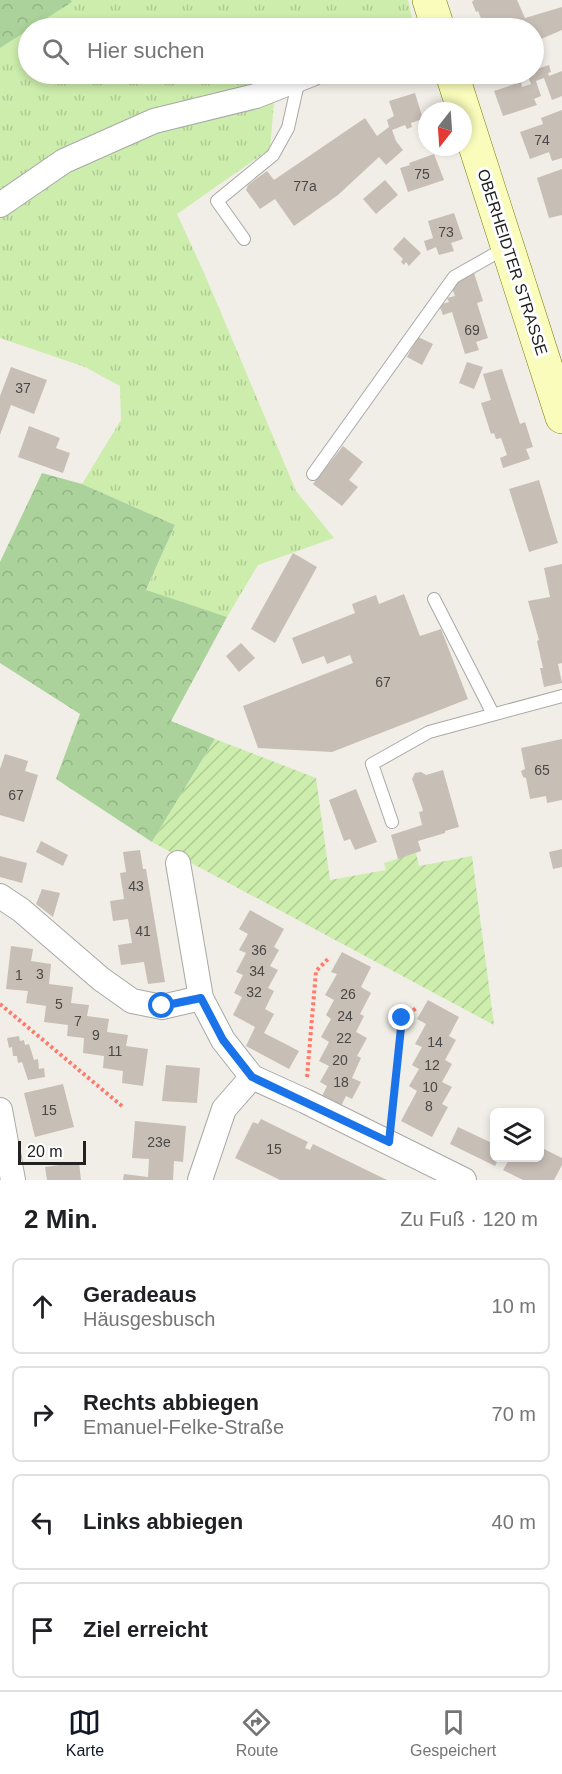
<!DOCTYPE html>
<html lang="de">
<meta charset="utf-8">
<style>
body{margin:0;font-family:Helvetica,sans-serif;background:#f2f2f2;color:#202124}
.controls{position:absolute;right:18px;bottom:18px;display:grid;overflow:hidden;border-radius:9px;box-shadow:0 3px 9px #0003}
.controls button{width:54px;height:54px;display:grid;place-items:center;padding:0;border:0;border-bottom:2px solid #e0e0e0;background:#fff;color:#202124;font:30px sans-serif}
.compass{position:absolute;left:418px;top:102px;width:54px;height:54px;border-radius:50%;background:#fff;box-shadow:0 3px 9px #0003;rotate:197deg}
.scale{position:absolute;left:18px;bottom:15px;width:68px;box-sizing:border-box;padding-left:6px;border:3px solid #212121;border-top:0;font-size:16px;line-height:21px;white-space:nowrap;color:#212121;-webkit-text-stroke:4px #fff;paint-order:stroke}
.stop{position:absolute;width:18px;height:18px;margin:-14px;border:4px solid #1a73e8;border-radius:50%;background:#fff}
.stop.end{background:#1a73e8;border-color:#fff;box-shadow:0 2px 6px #0008}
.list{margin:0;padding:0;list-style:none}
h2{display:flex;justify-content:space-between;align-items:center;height:78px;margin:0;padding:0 24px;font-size:26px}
h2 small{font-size:20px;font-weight:400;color:#757577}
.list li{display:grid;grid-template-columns:39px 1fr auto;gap:18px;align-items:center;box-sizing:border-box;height:96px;margin:0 12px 12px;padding:0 12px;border:2px solid #e0e0e0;border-radius:9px}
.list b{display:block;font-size:22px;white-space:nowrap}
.list p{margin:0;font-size:20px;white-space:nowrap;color:#757577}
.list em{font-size:20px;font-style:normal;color:#757577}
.icon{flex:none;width:33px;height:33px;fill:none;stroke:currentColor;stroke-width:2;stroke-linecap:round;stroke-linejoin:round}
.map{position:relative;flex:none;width:562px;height:1180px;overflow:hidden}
.search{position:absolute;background:#fff;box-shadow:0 3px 9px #0003;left:18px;right:18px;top:18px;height:66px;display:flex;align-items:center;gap:15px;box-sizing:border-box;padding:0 21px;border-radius:33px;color:#757577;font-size:22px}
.sheet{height:510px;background:#fff}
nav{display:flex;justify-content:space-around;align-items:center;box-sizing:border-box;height:84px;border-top:2px solid #e0e0e0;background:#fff;font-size:16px;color:#757577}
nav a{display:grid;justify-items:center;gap:3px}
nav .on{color:#111827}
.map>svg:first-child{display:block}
.grass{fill:url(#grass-tufts)}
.forest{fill:url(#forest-crowns)}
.garden{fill:url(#garden-furrows)}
.building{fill:#c7beb6}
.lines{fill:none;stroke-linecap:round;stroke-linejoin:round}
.lane-casing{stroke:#a8a8a8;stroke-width:14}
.street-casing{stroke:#a8a8a8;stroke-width:26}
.secondary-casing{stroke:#717f01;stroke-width:34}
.path{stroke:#ff7a6b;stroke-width:4;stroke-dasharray:3 3;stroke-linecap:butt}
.lane{stroke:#fff;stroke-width:12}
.street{stroke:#fff;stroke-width:24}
.secondary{stroke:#f9fcba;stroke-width:33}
.route{stroke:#1a73e8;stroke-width:8}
.labels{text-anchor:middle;stroke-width:6;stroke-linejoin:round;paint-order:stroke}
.number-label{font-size:14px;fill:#4a4846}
.street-label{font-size:16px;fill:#212121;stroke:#fff}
</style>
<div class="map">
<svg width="562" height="1180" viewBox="0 0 562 1180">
<defs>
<pattern id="grass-tufts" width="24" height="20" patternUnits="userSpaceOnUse" patternTransform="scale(1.5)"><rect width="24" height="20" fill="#ccedac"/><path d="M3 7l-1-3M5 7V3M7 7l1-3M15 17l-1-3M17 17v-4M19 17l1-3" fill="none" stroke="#afcb94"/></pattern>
<pattern id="forest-crowns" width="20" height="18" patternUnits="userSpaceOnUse" patternTransform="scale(1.5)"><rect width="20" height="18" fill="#abd29a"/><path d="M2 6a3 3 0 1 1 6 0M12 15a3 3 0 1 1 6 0" fill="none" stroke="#93b484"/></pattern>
<pattern id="garden-furrows" width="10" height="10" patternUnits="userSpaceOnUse" patternTransform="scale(1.5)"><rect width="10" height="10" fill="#ccedac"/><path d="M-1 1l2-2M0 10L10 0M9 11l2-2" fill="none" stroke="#afcb94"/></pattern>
</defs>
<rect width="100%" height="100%" fill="#f1eee7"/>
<path class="grass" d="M 71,0 L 408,0 L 414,28 L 30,28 L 72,2 Z
M 28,30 L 28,74 L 320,74 L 275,90 L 270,149 L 177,214 L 205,275 L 296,491 L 334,538 L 258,565 L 227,617 L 146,591 L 175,525 L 82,484 L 121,420 L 120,386 L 85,367 L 0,338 L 0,48 Z"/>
<path class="forest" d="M 0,0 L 71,0 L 72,2 L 0,48 Z
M 42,473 L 82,484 L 175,525 L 146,590 L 227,617 L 171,721 L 215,739 L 152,842 L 56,779 L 80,714 L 0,663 L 0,562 Z"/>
<path class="garden" d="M 215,739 L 316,778 L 330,880 L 386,870 L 384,863 L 416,853 L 419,866 L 472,856 L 494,1025 L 152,842 Z"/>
<path class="building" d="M 474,0 L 517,0 L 525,18 L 562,7 L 562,30 L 534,42 L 538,50 L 534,51 L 534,28 L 485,28 L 478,11 L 476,12 L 472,2 Z
M 549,65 L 551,72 L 548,73 L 549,76 L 562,71 L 562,96 L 552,100 L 544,78 L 536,81 L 541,96 L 534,99 L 537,105 L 503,116 L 494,91 L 521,82 L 522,87 L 531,84 L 527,74 L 534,74 L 534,70 Z
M 415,93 L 423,119 L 411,123 L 412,127 L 407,129 L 405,125 L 392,130 L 396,141 L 403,150 L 386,165 L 379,157 L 338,195 L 294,226 L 275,199 L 260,209 L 246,190 L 248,185 L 267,171 L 274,180 L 365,118 L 377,136 L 389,127 L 387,120 L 394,116 L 389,101 Z
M 562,110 L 562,158 L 552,161 L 549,152 L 530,159 L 520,132 L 543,124 L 541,118 Z
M 434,154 L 444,180 L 408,192 L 400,168 L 410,165 L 409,163 Z
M 562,169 L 562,215 L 549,218 L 537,178 Z
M 385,180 L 398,195 L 376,214 L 363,199 Z
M 454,213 L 463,239 L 451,243 L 454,251 L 439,255 L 436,247 L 427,251 L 424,241 L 433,238 L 428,221 Z
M 404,237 L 421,253 L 409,266 L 406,262 L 404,265 L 401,262 L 403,259 L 393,249 Z
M 474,273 L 483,301 L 477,303 L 488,338 L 476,342 L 479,350 L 465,354 L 452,312 L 443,315 L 439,305 L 449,302 L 447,298 L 455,296 L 452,288 L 461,277 Z
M 418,337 L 433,344 L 422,365 L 407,357 Z
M 467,362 L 483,367 L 474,389 L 459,383 Z
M 11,367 L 47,380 L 34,414 L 11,405 L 0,435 L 0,396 Z
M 502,369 L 520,424 L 525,422 L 533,447 L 526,449 L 530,459 L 503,468 L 500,458 L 507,455 L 501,438 L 496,439 L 494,433 L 491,434 L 481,403 L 491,400 L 483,374 Z
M 29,426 L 60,438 L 56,448 L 70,453 L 63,473 L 18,457 Z
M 343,446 L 363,462 L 349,480 L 358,487 L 342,506 L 313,484 Z
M 539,480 L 558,543 L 529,552 L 509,489 Z
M 293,553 L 317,567 L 275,643 L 251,629 Z
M 562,564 L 562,663 L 558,664 L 562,683 L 544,687 L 540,668 L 543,668 L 537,641 L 539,640 L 528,601 L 550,597 L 544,568 Z
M 404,594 L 420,636 L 441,629 L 468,699 L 332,752 L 258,748 L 243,706 L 353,663 L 350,655 L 327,664 L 324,656 L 302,664 L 292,638 L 355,613 L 352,604 L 376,595 L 379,604 Z
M 241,643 L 255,658 L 239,672 L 226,656 Z
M 562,739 L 562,800 L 547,803 L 546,796 L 530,799 L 526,778 L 523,777 L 521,771 L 525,769 L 521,748 Z
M 5,754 L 28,761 L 25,771 L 38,775 L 24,822 L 0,815 L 0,769 Z
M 443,770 L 459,827 L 445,831 L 445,833 L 418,841 L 421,851 L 398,859 L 391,835 L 422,825 L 419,812 L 423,811 L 422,807 L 412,779 L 415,773 L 421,772 L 426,775 Z
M 356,789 L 377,842 L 355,850 L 350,839 L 344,841 L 329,800 Z
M 41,841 L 68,855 L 63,866 L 36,852 Z
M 562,849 L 562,867 L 553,869 L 549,852 Z
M 140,850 L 143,869 L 146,869 L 165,982 L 148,984 L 144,962 L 121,965 L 118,945 L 132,943 L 128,919 L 113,921 L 110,901 L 124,899 L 120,873 L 126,872 L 123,852 Z
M 0,856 L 27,863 L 22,883 L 0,877 Z
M 42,889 L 60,893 L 53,917 L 36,904 Z
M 250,910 L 284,929 L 274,947 L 279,950 L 270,966 L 278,970 L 268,988 L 274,991 L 265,1009 L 274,1014 L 264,1033 L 299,1051 L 289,1069 L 246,1046 L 255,1027 L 233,1015 L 242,997 L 234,993 L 243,975 L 236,972 L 246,953 L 239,950 L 248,934 L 239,929 Z
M 11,946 L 33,949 L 31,961 L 51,964 L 49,984 L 73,987 L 71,1003 L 89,1005 L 87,1016 L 109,1019 L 107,1032 L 128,1035 L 126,1046 L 148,1049 L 143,1086 L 122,1083 L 123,1071 L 103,1068 L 104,1056 L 83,1053 L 84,1038 L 67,1036 L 68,1025 L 44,1022 L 46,1006 L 26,1003 L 28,991 L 6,989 Z
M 342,952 L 371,967 L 361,987 L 371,993 L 360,1014 L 364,1016 L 356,1032 L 367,1038 L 357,1056 L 361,1058 L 352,1078 L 361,1082 L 352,1099 L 346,1096 L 341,1106 L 322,1096 L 327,1086 L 320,1082 L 329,1066 L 319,1061 L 329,1042 L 321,1037 L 331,1019 L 326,1015 L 334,1000 L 325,995 L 337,974 L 331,972 Z
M 428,1000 L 459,1017 L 449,1036 L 456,1040 L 445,1060 L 452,1064 L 442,1082 L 452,1087 L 442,1104 L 448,1107 L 432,1137 L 401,1121 L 417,1091 L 409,1086 L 419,1069 L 412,1065 L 422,1047 L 415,1044 L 426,1024 L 417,1019 Z
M 19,1036 L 20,1041 L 24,1040 L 25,1045 L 29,1044 L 34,1060 L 38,1059 L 39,1069 L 44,1068 L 45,1077 L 28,1080 L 22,1062 L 18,1063 L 17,1056 L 13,1056 L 12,1047 L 9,1048 L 7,1038 Z
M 166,1065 L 200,1068 L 197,1103 L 162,1101 Z
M 63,1084 L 74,1127 L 35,1137 L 24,1093 Z
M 261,1119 L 308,1142 L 305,1148 L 310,1150 L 313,1144 L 387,1180 L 280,1180 L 235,1158 L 253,1122 L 258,1124 Z
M 135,1121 L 186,1126 L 183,1162 L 174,1161 L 173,1180 L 123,1180 L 124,1174 L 148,1177 L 149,1159 L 132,1158 Z
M 458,1127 L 494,1144 L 494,1158 L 499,1158 L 495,1166 L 450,1144 Z
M 540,1147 L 562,1158 L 562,1165 L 554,1180 L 523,1180 L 503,1170 L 510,1158 L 540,1158 Z
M 79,1162 L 81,1180 L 47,1180 L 45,1167 Z"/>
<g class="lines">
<g class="lane-casing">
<path id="lane" d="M 244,239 L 217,201 L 273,155 L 288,128 L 299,79
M 313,474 L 454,277 L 507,247
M 434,599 L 493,714
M 392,822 L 372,764 L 429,732 L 562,696"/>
</g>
<g class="street-casing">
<path id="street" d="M 0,205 L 64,161 L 154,121 L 256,96 L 312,74
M 178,863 L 201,998 L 223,1040 L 252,1077
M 0,896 L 21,910 L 101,979 L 132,1001 L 162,1007 L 201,998
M 0,1110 L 13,1180
M 200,1180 L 224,1109 L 252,1077 L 305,1101 L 464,1180"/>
</g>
<g class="secondary-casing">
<path id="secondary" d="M 429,0 L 438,28
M 452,74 L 562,417"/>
</g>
<path class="path" d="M 0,1004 L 122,1106
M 307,1077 L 316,971 L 329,958
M 392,1118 L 402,1018 L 418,1007"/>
<use href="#lane" class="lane"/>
<use href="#street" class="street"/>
<use href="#secondary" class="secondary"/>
</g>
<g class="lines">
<path class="route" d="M 162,1006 L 201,998 L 223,1040 L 252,1077 L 389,1142 L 402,1018"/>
</g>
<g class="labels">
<g class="number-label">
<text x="542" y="145">74</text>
<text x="422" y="179">75</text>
<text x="305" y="191">77a</text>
<text x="446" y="237">73</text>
<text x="472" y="335">69</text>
<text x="23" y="393">37</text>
<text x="383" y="687">67</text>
<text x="542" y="775">65</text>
<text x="16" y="800">67</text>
<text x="136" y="891">43</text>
<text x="143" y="936">41</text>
<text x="259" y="955">36</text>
<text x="257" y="976">34</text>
<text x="40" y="979">3</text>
<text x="19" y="980">1</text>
<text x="254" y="997">32</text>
<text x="348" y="999">26</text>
<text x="59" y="1009">5</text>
<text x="345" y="1021">24</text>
<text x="78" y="1026">7</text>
<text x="96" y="1040">9</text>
<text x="344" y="1043">22</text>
<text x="435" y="1047">14</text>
<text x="115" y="1056">11</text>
<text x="340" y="1065">20</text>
<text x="432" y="1070">12</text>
<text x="341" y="1087">18</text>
<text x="430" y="1092">10</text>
<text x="429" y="1111">8</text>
<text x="49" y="1115">15</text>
<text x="159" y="1147">23e</text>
<text x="274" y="1154">15</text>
</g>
<g class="street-label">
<text transform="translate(513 262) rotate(72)" y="6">OBERHEIDTER STRASSE</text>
</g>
</g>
</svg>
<div class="controls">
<button><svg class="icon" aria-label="layers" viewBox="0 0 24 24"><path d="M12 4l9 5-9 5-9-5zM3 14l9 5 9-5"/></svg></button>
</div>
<svg class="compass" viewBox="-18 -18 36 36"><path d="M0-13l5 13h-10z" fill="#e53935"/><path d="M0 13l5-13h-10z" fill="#757577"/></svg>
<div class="scale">20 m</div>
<div class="stop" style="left:162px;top:1006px"></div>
<div class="stop end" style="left:402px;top:1018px"></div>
<div class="search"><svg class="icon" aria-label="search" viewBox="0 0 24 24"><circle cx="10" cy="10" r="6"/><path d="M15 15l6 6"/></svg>Hier suchen</div>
</div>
<section class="sheet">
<h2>2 Min.<small>Zu Fuß · 120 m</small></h2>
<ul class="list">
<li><svg class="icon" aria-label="ahead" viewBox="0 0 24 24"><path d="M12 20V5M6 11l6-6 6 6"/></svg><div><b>Geradeaus</b><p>Häusgesbusch</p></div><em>10 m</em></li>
<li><svg class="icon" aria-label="right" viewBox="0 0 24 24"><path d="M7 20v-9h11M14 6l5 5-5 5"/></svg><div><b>Rechts abbiegen</b><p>Emanuel-Felke-Straße</p></div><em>70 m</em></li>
<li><svg class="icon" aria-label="left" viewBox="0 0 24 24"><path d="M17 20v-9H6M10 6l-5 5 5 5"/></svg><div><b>Links abbiegen</b></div><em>40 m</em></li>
<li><svg class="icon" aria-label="arrive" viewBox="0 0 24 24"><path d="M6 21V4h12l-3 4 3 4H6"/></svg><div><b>Ziel erreicht</b></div></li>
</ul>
</section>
<nav>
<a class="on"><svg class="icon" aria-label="map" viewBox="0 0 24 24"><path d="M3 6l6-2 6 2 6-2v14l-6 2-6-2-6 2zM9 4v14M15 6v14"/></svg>Karte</a>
<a><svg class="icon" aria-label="directions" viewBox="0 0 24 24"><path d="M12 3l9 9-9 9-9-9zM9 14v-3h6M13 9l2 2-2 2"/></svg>Route</a>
<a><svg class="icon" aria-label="saved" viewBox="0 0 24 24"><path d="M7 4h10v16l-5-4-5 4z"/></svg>Gespeichert</a>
</nav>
